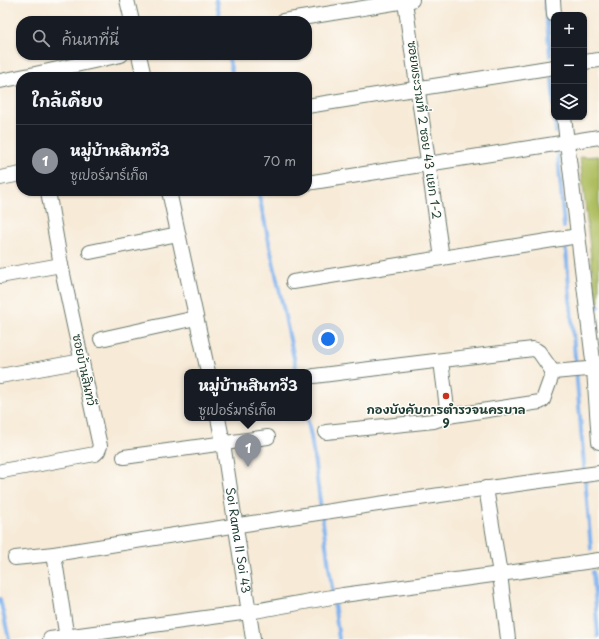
<!DOCTYPE html>
<html lang="th">
<meta charset="utf-8">
<style>
body{margin:0;font-family:"Playpen Sans","Playpen Sans Thai",sans-serif;background:#20242c;color:#f1f3f6}
.controls{position:absolute;right:12px;top:12px;display:grid;overflow:hidden;border-radius:8px;box-shadow:0 1px 3px #0004}
.controls button{width:36px;height:36px;display:grid;place-items:center;padding:0;border:0;border-bottom:1px solid #363941;background:#171b24;color:#f1f3f6;font:20px sans-serif}
.you{position:absolute;left:328px;top:339px;width:14px;height:14px;margin:-10px;border:3px solid #fff;border-radius:50%;background:#1a73e8;box-shadow:0 0 0 6px #1a73e833}
.badge{display:grid;place-items:center;width:26px;height:26px;border-radius:50%;background:#8c9099;color:#fff;font-size:13px;font-weight:700}
.pin{position:absolute;translate:-50% -33px;filter:drop-shadow(0 1px 2px #0008)}
.pin::after{content:'';position:absolute;top:21px;width:14px;height:12px;background:inherit;clip-path:polygon(0 0,100% 0,50% 100%)}
.popup{position:absolute;left:184px;top:369px;width:128px;height:52px;box-sizing:border-box;display:grid;place-content:center;border-radius:8px;background:#171b24;filter:drop-shadow(0 1px 3px #0005);font-size:13px;white-space:nowrap;color:#9ea1a6}
.popup b{font-size:15px;color:#f1f3f6}
.popup::after{content:'';position:absolute;left:50%;top:100%;margin-left:-8px;border:8px solid transparent;border-top-color:#171b24}
.list{margin:0;padding:0;list-style:none}
h2{display:flex;justify-content:space-between;align-items:center;height:52px;margin:0;padding:0 16px;font-size:17px}
h2 small{font-size:13px;font-weight:400;color:#9ea1a6}
.list li{display:grid;grid-template-columns:26px 1fr auto;gap:12px;align-items:center;box-sizing:border-box;height:72px;padding:0 16px;border-top:1px solid #363941}
.list b{display:block;font-size:15px;white-space:nowrap}
.list p{margin:0;font-size:13px;white-space:nowrap;color:#9ea1a6}
.list em{font-size:13px;font-style:normal;color:#9ea1a6}
.icon{flex:none;width:22px;height:22px;fill:none;stroke:currentColor;stroke-width:2;stroke-linecap:round;stroke-linejoin:round}
.map{position:relative;flex:none;width:599px;height:639px;overflow:hidden}
.search{position:absolute;background:#171b24;box-shadow:0 1px 3px #0004;left:16px;top:16px;width:296px;height:44px;display:flex;align-items:center;gap:10px;box-sizing:border-box;padding:0 14px;border-radius:16px;color:#9ea1a6;font-size:15px}
.panel{position:absolute;background:#171b24;box-shadow:0 1px 3px #0004;left:16px;top:72px;width:296px;height:124px;border-radius:16px}
.map>svg:first-child{display:block}
.park{fill:#aebd5f;stroke:#667d4a}
.lines{fill:none;stroke-linecap:round;stroke-linejoin:round}
.stream{stroke:#81b3ed;stroke-width:4}
.minor-casing{stroke:#6b7a6d;stroke-width:16}
.minor{stroke:#fff;stroke-width:14}
.poi-dot{fill:#c8321e;stroke:#fdfcf7;stroke-width:1.5}
.labels{text-anchor:middle;stroke-width:3;stroke-linejoin:round;paint-order:stroke}
.street-label{font-size:12px;fill:#1f3d34;stroke:#fdfcf7}
.poi-label{font-size:12px;font-weight:bold;fill:#1f3d34;stroke:#fdfcf7}
</style>
<div class="map">
<svg width="599" height="639" viewBox="0 0 599 639">
<rect width="100%" height="100%" fill="#fdfcf7"/>
<filter id="ink" filterUnits="userSpaceOnUse"><feTurbulence type="fractalNoise" baseFrequency=".025" numOctaves="2"/><feDisplacementMap in="SourceGraphic" scale="8" xChannelSelector="R" yChannelSelector="G"/><feConvolveMatrix kernelMatrix="1 2 1 2 8 2 1 2 1" color-interpolation-filters="sRGB"/></filter>
<filter id="wash" filterUnits="userSpaceOnUse"><feTurbulence type="fractalNoise" baseFrequency=".012" numOctaves="4" result="noise"/><feDisplacementMap in="SourceGraphic" scale="16" xChannelSelector="R" yChannelSelector="G"/><feGaussianBlur stdDeviation="0.9" result="paint"/><feColorMatrix in="noise" values="0 0 0 0 0 0 0 0 0 0 0 0 0 0 0 0 0 1.4 0 .05"/><feComposite in="paint" operator="in"/></filter>
<g filter="url(#wash)">
<rect width="100%" height="100%" fill="#f7ead7"/>
<path class="park" d="M 599,156 L 599,302 L 596,303 L 580,157 Z"/>
<g class="lines">
<path class="stream" d="M 216,0 L 221,21
M 545,0 L 550,56
M 228,55 L 233,77
M 552,79 L 554,107
M 555,117 L 556,132
M 558,155 L 564,227
M 258,191 L 297,372
M 566,250 L 591,549
M 598,307 L 599,306
M 307,418 L 311,436 L 339,639
M 593,572 L 598,636
M 0,599 L 9,639"/>
</g>
</g>
<g filter="url(#ink)">
<g class="lines">
<g class="minor-casing">
<g id="minor">
<path d="M 127,0 L 132,21"/>
<path d="M 553,0 L 554,15"/>
<path d="M 405,2 L 442,258"/>
<path d="M 283,21 L 412,0"/>
<path d="M 139,55 L 144,77"/>
<path d="M 584,62 L 599,60"/>
<path d="M 0,81 L 35,74 L 121,55"/>
<path d="M 307,106 L 554,67"/>
<path d="M 564,117 L 594,369 L 599,442"/>
<path d="M 0,178 L 21,174"/>
<path d="M 307,183 L 599,137"/>
<path d="M 169,191 L 208,372"/>
<path d="M 90,252 L 178,234"/>
<path d="M 0,276 L 61,265"/>
<path d="M 293,282 L 578,236"/>
<path d="M 101,339 L 196,318"/>
<path d="M 441,361 L 448,416"/>
<path d="M 0,376 L 82,361"/>
<path d="M 314,376 L 402,365 L 533,349 L 536,350 L 539,352 L 553,372"/>
<path id="s1" d="M 218,418 L 223,443 L 253,639"/>
<path d="M 326,432 L 434,421 L 448,416 L 540,402 L 543,400 L 553,372 L 599,368"/>
<path d="M 124,457 L 268,437"/>
<path d="M 2,471 L 95,454 L 98,451 L 100,446 L 61,265 L 48,191"/>
<path d="M 486,488 L 500,574 L 508,639"/>
<path d="M 54,554 L 67,639"/>
<path d="M 15,558 L 54,554 C 236,525 417,497 599,473"/>
<path d="M 50,639 L 249,612 L 343,595 L 500,574 L 599,560"/>
</g>
</g>
<use href="#minor" class="minor"/>
</g>
</g>
<circle class="poi-dot" cx="446" cy="396" r="4"/>
<g class="labels">
<g class="street-label">
<text transform="translate(424 130) rotate(82)" y="4">ซอยพระรามที่ 2 ซอย 43 แยก 1-2</text>
<text transform="translate(84 370) rotate(78)" y="4">ซอยบ้านสินทวี</text>
<text dy="4" stroke="none"><textPath href="#s1" startOffset="124">Soi Rama II Soi 43</textPath></text>
</g>
<g class="poi-label">
<text x="446" y="414">กองบังคับการตำรวจนครบาล<tspan x="446" dy="14">9</tspan></text>
</g>
</g>
</svg>
<div class="controls">
<button>+</button>
<button>−</button>
<button><svg class="icon" aria-label="layers" viewBox="0 0 24 24"><path d="M12 4l9 5-9 5-9-5zM3 14l9 5 9-5"/></svg></button>
</div>
<div class="you"></div>
<div class="pin badge" style="left:248px;top:467px">1</div>
<div class="popup"><b>หมู่บ้านสินทวี3</b>ซูเปอร์มาร์เก็ต</div>
<div class="search"><svg class="icon" aria-label="search" viewBox="0 0 24 24"><circle cx="10" cy="10" r="6"/><path d="M15 15l6 6"/></svg>ค้นหาที่นี่</div>
<section class="panel">
<h2>ใกล้เคียง<small></small></h2>
<ul class="list">
<li><span class="badge">1</span><div><b>หมู่บ้านสินทวี3</b><p>ซูเปอร์มาร์เก็ต</p></div><em>70 m</em></li>
</ul>
</section>
</div>
